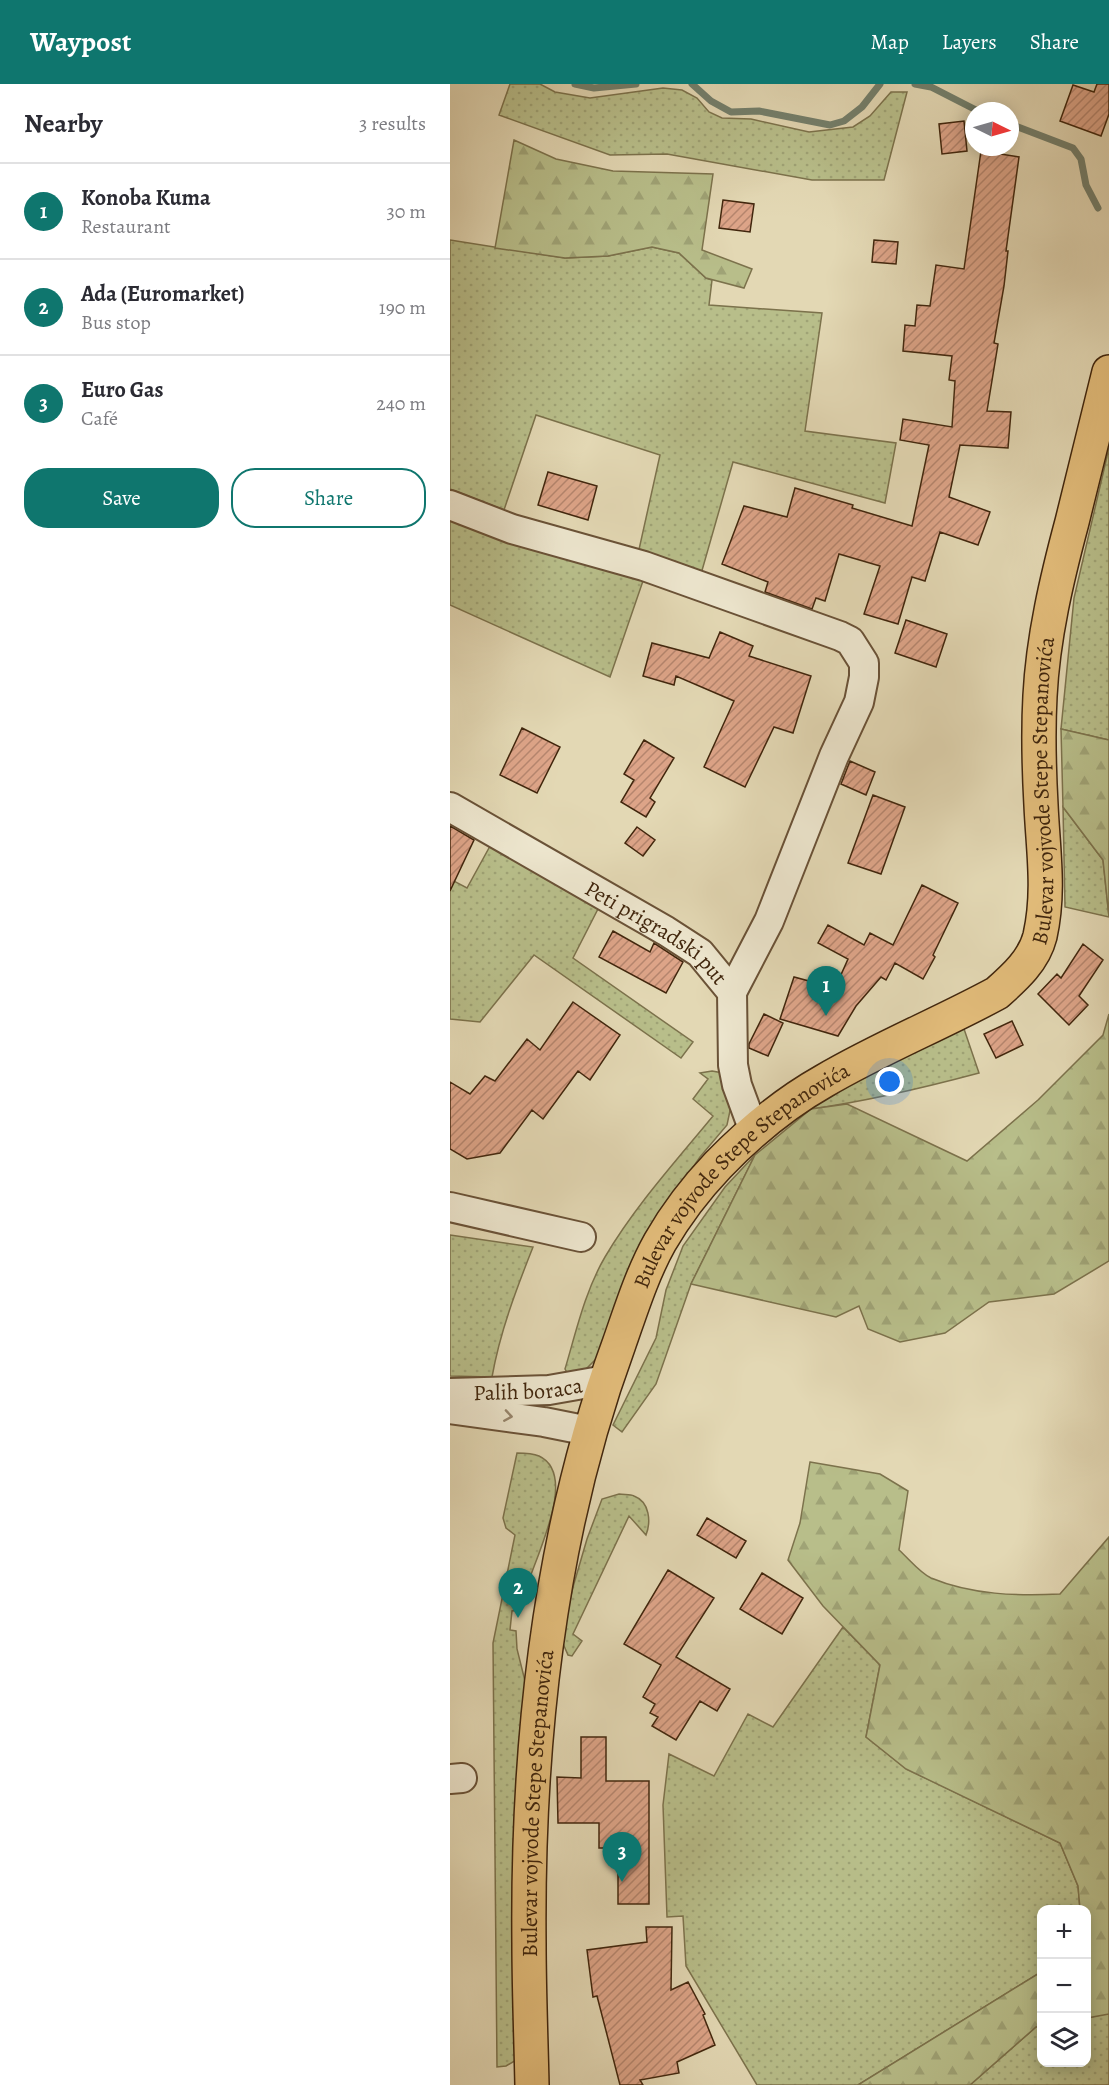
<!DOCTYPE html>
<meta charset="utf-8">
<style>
body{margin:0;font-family:Alegreya,serif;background:#f2f2f3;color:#2b2b33}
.controls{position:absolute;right:18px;bottom:18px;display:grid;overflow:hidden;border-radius:12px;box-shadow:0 3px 15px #0003}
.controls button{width:54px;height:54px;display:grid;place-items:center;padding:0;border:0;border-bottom:2px solid #e1e1e2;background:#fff;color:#2b2b33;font:30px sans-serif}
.compass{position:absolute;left:515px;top:18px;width:54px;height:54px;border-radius:50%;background:#fff;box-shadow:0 3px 15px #0003;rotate:95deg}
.you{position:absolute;left:440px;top:998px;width:21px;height:21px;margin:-15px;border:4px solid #fff;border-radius:50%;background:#1a73e8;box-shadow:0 0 0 9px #1a73e833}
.badge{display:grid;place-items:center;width:39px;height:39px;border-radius:50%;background:#0f766e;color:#fff;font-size:20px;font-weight:700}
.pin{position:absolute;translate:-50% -50px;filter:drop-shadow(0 2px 3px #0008)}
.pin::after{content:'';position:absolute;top:32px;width:21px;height:18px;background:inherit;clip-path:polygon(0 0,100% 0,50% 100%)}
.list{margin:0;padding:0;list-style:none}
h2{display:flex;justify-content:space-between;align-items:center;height:78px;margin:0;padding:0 24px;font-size:26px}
h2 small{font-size:20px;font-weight:400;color:#7c7c81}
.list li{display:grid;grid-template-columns:39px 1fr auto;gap:18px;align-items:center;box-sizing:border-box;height:96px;padding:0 24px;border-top:2px solid #e1e1e2}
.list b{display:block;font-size:22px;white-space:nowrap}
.list p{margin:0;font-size:20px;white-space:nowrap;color:#7c7c81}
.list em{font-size:20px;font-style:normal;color:#7c7c81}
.actions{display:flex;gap:12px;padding:18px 24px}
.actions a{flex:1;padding:14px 0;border:2px solid #0f766e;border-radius:24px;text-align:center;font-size:21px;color:#0f766e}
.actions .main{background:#0f766e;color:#fff}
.icon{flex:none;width:33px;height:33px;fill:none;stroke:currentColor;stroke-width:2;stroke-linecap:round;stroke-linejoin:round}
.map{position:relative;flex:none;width:659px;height:2001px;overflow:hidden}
header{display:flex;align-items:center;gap:36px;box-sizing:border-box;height:84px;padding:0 30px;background:#0f766e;color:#fff}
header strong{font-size:28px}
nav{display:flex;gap:33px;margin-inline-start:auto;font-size:21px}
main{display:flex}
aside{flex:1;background:#fff}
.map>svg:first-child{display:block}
.green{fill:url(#green-dots);stroke:#7c724c;stroke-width:1.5}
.forest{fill:url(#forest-firs);stroke:#7c724c;stroke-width:1.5}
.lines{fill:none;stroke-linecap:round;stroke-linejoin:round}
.stream{stroke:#737f6c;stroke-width:7}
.building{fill:url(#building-hatch);stroke:#41260d;stroke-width:1.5}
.street-casing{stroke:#6a5237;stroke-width:32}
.primary-casing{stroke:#41260d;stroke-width:36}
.street{stroke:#ede6ce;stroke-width:28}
.primary{stroke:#e2bc7a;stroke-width:33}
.oneway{stroke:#97866e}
.labels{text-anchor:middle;stroke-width:5;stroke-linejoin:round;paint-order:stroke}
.street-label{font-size:22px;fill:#41260d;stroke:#ede6ce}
</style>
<header>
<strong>Waypost</strong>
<nav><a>Map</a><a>Layers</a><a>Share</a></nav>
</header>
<main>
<aside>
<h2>Nearby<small>3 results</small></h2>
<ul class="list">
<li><span class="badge">1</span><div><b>Konoba Kuma</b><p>Restaurant</p></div><em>30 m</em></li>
<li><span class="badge">2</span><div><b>Ada (Euromarket)</b><p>Bus stop</p></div><em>190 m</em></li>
<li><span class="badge">3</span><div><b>Euro Gas</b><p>Café</p></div><em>240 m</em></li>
</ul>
<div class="actions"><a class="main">Save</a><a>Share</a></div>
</aside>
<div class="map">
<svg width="659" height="2001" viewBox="0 0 659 2001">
<defs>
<pattern id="green-dots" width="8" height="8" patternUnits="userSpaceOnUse" patternTransform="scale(1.5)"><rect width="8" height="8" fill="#b8be8a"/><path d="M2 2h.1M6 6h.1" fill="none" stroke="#9fa376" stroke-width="1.8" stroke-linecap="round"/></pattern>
<pattern id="forest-firs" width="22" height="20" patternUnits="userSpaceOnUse" patternTransform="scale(1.5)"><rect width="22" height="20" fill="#b8be8a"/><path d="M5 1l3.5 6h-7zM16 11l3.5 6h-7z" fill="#9fa376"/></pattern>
<pattern id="building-hatch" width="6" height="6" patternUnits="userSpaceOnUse" patternTransform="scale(1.5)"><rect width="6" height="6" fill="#dda488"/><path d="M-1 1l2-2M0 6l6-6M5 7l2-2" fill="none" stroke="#b5856e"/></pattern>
</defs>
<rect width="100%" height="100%" fill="#e3d8b4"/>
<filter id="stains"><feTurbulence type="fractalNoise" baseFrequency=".00333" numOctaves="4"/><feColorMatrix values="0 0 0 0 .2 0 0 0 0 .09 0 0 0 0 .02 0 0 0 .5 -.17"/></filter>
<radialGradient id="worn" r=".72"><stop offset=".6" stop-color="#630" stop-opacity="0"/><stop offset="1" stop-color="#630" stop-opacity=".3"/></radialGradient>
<path class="green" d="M 60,0 L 90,0 L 105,8 L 140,14 L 213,4 L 232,6 L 247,14 L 259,28 L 272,34 L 301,35 L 359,48 L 403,43 L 420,32 L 441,8 L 457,8 L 434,96 L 362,96 L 217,70 L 160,71 L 49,31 Z
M 0,156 L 115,174 L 158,172 L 202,163 L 229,169 L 256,194 L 262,196 L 259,221 L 372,229 L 355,347 L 446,359 L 435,419 L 283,378 L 251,490 L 188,470 L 210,371 L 86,331 L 54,426 L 0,405 Z
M 659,364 L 659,656 L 611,645 L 624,514 Z
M 0,433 L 194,494 L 160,593 L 0,521 Z
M 613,723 L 653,776 L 659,833 L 615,823 Z
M 45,753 L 151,819 L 123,874 L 243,958 L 231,974 L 84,871 L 30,938 L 0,935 L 0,795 L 17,804 Z
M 512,939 L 529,989 C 473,1004 418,1017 361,1025 L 430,977 Z
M 262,987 L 273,989 L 281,1022 L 277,1041 L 250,1073 L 194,1155 L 147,1274 L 133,1288 L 119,1292 L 115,1285 C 126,1248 135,1207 155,1173 C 185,1122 226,1077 263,1032 L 243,1015 L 258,995 L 250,989 Z
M 305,1071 L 241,1200 L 206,1300 L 172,1348 L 163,1341 L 206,1254 L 216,1206 L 233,1162 L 275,1103 Z
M 0,1151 L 83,1163 C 66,1206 50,1248 42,1293 L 0,1292 Z
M 67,1369 C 74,1369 82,1369 89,1372 C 134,1393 74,1492 70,1526 L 62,1527 L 60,1546 L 66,1547 L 67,1565 L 77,1605 L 68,1975 L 56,1982 L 47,1983 L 43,1559 L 65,1451 L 56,1444 L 53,1434 Z
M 169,1410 C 174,1411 180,1410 184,1412 C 200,1418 201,1438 196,1451 L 179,1432 L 123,1550 L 132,1557 L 122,1572 L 118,1571 L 111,1555 L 123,1503 L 137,1455 L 152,1415 Z
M 393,1543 L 430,1581 L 416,1653 L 457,1685 L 610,1759 L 628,1802 L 630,1825 L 592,1826 L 591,1888 L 408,2001 L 307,2001 L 236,1882 L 233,1832 L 217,1833 L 213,1721 L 219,1670 L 264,1692 L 298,1630 L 323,1643 Z
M 659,1929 L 659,2001 L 520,2001 L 586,1943 L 591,1942 L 592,1978 L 636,1978 L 637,1934 Z"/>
<path class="forest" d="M 64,56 L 106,75 L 163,87 L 263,90 L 252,166 L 302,185 L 294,204 L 256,194 L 229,169 L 202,163 L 158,172 L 115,174 L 45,164 Z
M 611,645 L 659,656 L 659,833 L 653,776 L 613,723 Z
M 659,930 L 659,1177 L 604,1210 L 539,1218 L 495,1249 L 450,1258 L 418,1245 L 409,1222 L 386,1233 L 241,1200 L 305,1071 L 361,1025 L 397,1020 L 517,1077 L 588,1016 L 653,951 Z
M 360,1378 L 430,1390 L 458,1407 L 449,1466 C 459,1475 470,1489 481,1494 C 522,1511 567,1512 610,1510 L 659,1453 L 659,1930 L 637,1934 L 636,1826 L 630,1825 L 628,1802 L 610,1759 L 456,1685 L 416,1653 L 430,1581 L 373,1522 L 338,1476 L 350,1439 Z
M 591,1888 L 591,1942 L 586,1943 L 520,2001 L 408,2001 Z"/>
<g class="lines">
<path class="stream" d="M 125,0 L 144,4 L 186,0
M 242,0 L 261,17 L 281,28 L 309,27 L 380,41 L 394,37 L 412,23 L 430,0
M 465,0 L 481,3 L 528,27
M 560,40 L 623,64 L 631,75 L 636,101 L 648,124"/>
</g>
<path class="building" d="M 647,0 L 659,0 L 659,30 L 651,52 L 610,37 L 623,1 L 644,8 Z
M 514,37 L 517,67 L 492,70 L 489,40 Z
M 531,67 L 569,73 L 556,167 L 558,167 L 554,202 L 544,259 L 548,260 L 537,327 L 561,328 L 558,364 L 510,361 L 499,413 L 540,428 L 528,461 L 490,448 L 475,497 L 462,493 L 448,540 L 414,530 L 430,482 L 389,470 L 375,517 L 366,514 L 362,525 L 315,508 L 318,498 L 272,480 L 294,422 L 337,433 L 345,404 L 403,421 L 402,424 L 462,442 L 479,361 L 450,356 L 453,335 L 502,343 L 505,297 L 499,296 L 502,272 L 453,267 L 455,241 L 465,242 L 467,221 L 480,222 L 486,181 L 514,185 Z
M 273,116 L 304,120 L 300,148 L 269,144 Z
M 424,156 L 448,158 L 446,180 L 422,178 Z
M 98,388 L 147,402 L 138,436 L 88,421 Z
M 456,536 L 497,550 L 486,583 L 445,569 Z
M 270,548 L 303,562 L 299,572 L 361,592 L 343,649 L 324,643 L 295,703 L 254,683 L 284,617 L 226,592 L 224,601 L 193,592 L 202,559 L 259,574 Z
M 72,644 L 110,663 L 87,709 L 50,691 Z
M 194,656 L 224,674 L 200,714 L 205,718 L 196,733 L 171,718 L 184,696 L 174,690 Z
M 400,677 L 425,688 L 416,711 L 391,700 Z
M 423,711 L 455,723 L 431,790 L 398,779 Z
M 0,742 L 24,756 L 0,807 Z
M 187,743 L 205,756 L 193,772 L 175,759 Z
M 472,801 L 508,819 L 483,871 L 485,873 L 473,895 L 445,879 L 436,896 L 431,893 L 406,922 L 388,952 L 330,935 L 344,893 L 385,904 L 398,875 L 368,859 L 378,841 L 414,861 L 420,849 L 443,861 Z
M 163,847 L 200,868 L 204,859 L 233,878 L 216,909 L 149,873 Z
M 633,860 L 653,876 L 629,912 L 638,921 L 619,941 L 588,910 L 607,890 L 611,894 Z
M 123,918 L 170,951 L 140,996 L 128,987 L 93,1035 L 82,1026 L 50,1069 L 17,1075 L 0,1065 L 0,998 L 20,1010 L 35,992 L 45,997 L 77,955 L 90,966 Z
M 314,930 L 333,939 L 318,972 L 299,964 L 299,960 Z
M 562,937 L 573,961 L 546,974 L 534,950 Z
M 257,1434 L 296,1457 L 286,1474 L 247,1451 Z
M 218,1486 L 264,1514 L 226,1573 L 280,1605 L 267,1627 L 250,1617 L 226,1656 L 202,1642 L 208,1633 L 200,1629 L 205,1620 L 193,1613 L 211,1581 L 174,1560 Z
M 312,1489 L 353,1514 L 332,1550 L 290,1525 Z
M 131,1653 L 156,1653 L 156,1697 L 199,1697 L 199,1820 L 168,1820 L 168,1764 L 149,1764 L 149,1739 L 108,1739 L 107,1693 L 131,1694 Z
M 196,1843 L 222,1843 L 221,1906 L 238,1898 L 255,1930 L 253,1931 L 265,1961 L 227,1978 L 229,1989 L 190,1996 L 193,2001 L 170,2001 L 147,1912 L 143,1913 L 137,1866 L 197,1858 Z"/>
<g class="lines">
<g class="street-casing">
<g id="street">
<path d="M 0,421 L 62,445 L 194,482 L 390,552 L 400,557 L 414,579 L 414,593 L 409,618 L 384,672 L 319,837 L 282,908"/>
<path id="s1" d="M 0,723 L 216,847 L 250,869 L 282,908 L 283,981 L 287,1001 L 304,1047"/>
<path d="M 0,1123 L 131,1153"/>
<path id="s2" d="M 0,1309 L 99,1306 L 156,1296"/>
<path d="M 0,1325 L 94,1338 L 139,1347"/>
<path d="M 0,1695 L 12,1694"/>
</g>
</g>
<g class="primary-casing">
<g id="primary">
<path id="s3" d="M 82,2001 C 81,1954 79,1906 79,1859 C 77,1658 99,1450 169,1260 C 181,1226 192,1190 210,1158 C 225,1132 247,1103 268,1081 C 299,1049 335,1019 374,997 C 430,964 490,940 547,909 C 565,893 584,876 590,852 C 600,807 593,766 591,721 C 589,685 588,648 590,612 C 593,553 607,494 622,438 C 634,388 647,338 659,288"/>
</g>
</g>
<use href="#street" class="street"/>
<use href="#primary" class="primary"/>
</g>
<defs><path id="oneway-chevron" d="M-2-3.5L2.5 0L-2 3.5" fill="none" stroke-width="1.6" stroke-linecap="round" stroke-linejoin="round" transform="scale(1.5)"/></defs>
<use class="oneway" href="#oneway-chevron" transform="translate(58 1332) rotate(9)"/>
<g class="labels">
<g class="street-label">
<text dy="8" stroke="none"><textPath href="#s3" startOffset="1506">Bulevar vojvode Stepe Stepanovića</textPath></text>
<text dy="8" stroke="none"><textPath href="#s1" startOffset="242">Peti prigradski put</textPath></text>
<text dy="8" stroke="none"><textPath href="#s3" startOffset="966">Bulevar vojvode Stepe Stepanovića</textPath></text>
<text dy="8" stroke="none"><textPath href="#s2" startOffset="78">Palih boraca</textPath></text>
<text dy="8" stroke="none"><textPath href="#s3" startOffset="282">Bulevar vojvode Stepe Stepanovića</textPath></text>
</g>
</g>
<rect width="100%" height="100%" filter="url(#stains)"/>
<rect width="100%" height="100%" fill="url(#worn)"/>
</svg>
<div class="controls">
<button>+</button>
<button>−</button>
<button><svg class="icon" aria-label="layers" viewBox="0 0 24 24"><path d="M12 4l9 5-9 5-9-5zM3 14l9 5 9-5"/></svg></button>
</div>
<svg class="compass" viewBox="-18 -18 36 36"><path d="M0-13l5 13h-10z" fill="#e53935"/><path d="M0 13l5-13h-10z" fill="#7c7c81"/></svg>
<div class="you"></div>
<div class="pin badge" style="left:376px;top:932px">1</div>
<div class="pin badge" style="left:68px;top:1534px">2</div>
<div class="pin badge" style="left:172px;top:1798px">3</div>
</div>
</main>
